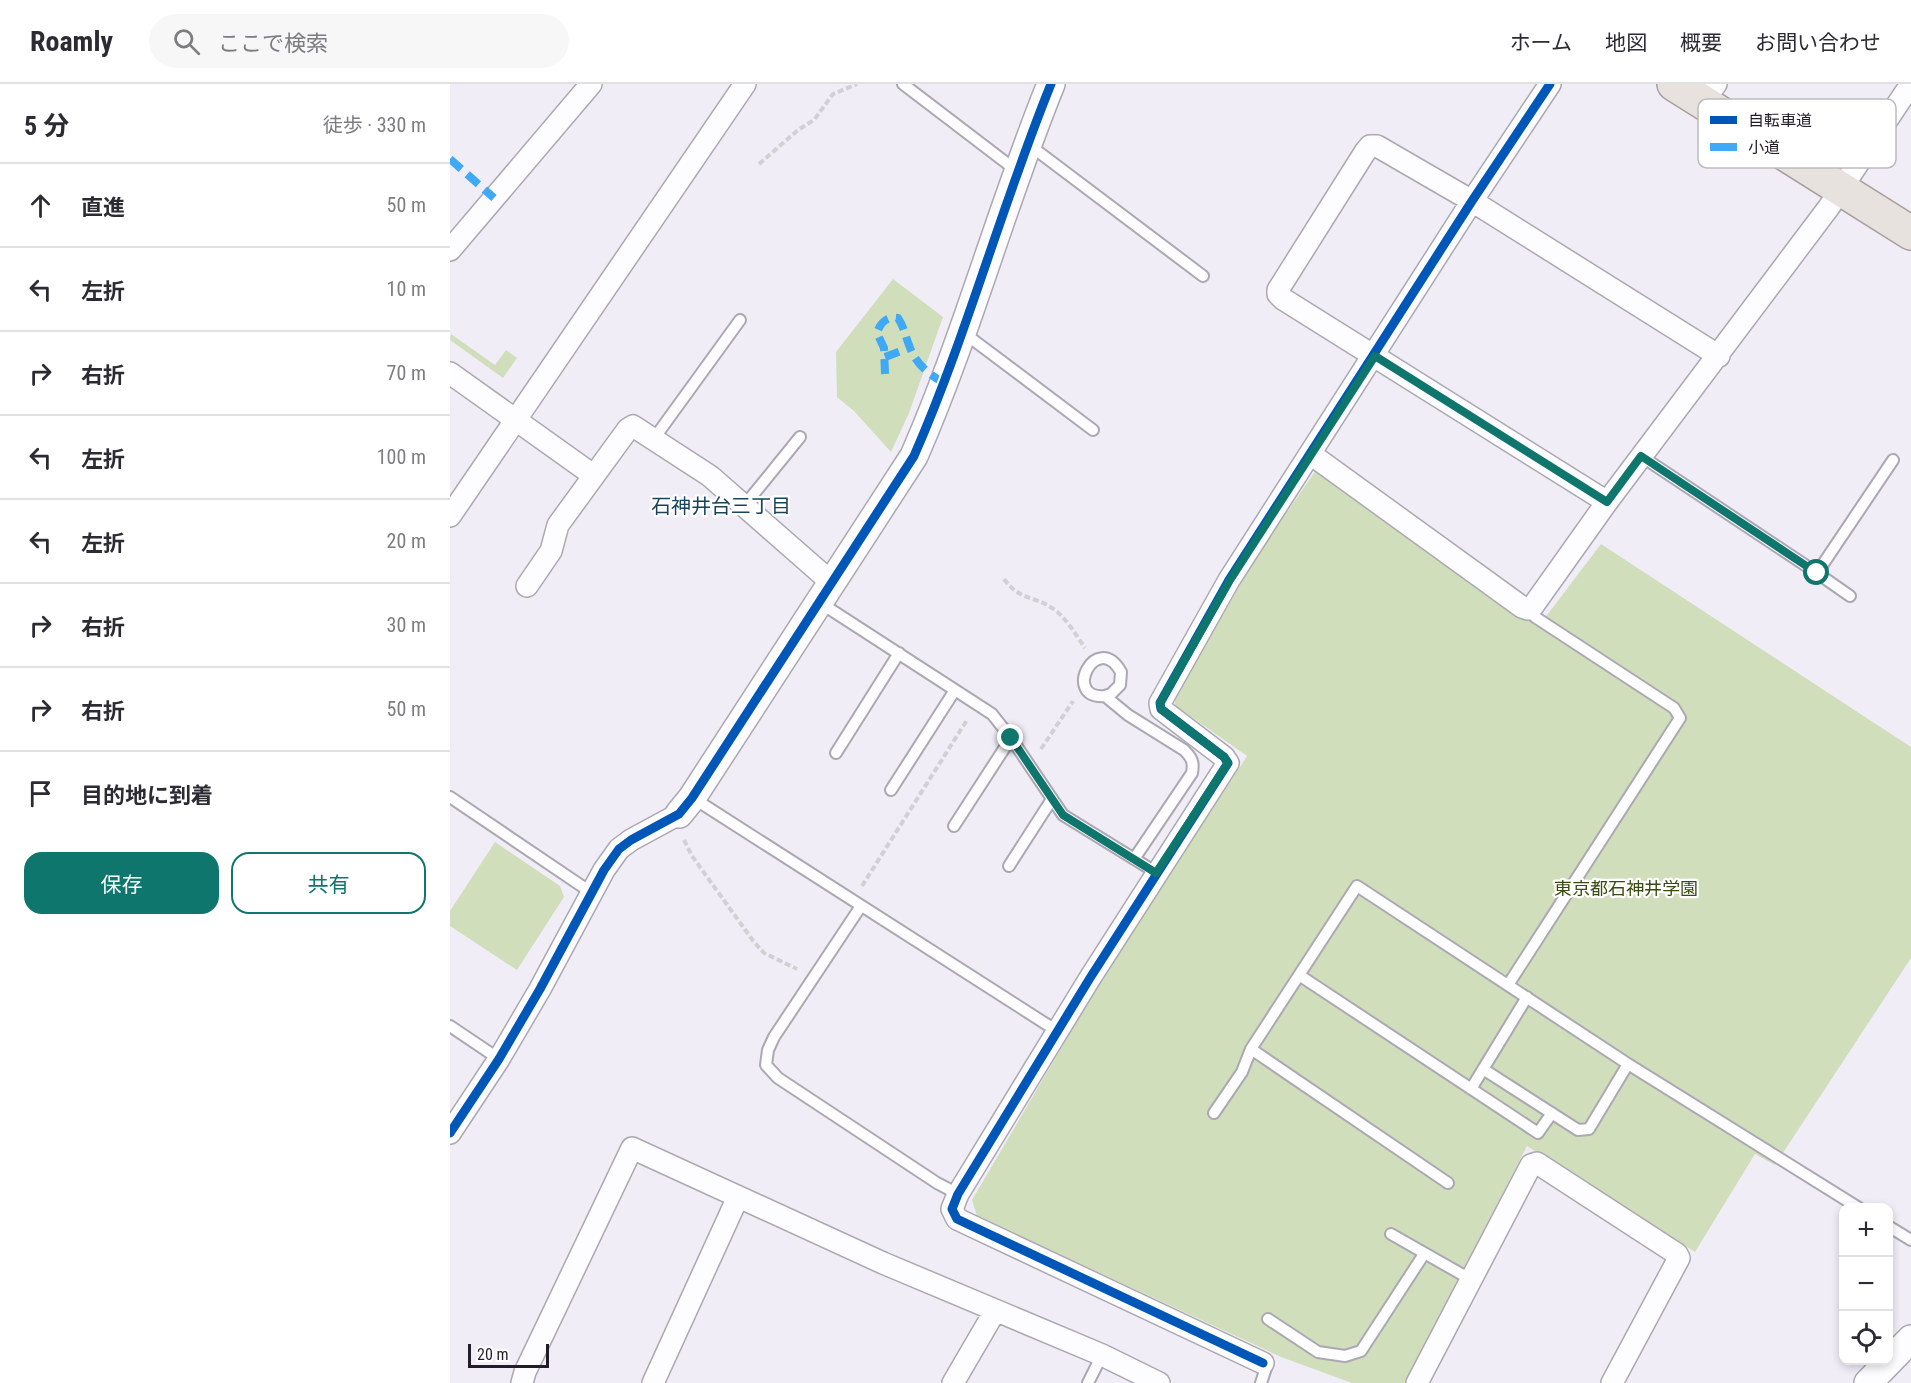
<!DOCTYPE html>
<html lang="ja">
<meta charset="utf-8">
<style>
body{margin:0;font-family:"Roboto Condensed","Noto Sans JP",sans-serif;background:#f7f7f7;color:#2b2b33}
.controls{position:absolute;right:18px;bottom:18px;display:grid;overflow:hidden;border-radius:12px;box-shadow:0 3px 9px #0003}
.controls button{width:54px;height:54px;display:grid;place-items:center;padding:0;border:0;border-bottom:2px solid #e1e1e2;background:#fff;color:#2b2b33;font:30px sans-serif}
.scale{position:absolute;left:18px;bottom:15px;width:81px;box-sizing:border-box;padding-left:6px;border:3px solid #211c27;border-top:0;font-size:16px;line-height:21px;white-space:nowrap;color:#211c27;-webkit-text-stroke:4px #fff;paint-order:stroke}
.stop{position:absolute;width:18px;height:18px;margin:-14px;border:4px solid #0f766e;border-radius:50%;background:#fff}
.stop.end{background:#0f766e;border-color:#fff;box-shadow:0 2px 6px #0008}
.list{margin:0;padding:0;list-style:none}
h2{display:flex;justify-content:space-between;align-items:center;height:78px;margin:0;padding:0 24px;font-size:26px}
h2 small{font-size:20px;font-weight:400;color:#7c7c81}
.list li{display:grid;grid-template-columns:39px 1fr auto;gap:18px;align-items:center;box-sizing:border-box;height:84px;padding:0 24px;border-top:2px solid #e1e1e2}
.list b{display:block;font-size:22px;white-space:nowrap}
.list em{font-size:20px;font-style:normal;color:#7c7c81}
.actions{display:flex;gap:12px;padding:18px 24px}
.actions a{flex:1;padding:14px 0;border:2px solid #0f766e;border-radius:18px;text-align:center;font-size:21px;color:#0f766e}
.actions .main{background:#0f766e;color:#fff}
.icon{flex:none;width:33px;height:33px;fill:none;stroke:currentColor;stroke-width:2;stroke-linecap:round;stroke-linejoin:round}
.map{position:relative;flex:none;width:1461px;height:1299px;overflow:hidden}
header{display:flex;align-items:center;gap:36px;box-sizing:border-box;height:84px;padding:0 30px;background:#fff;border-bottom:2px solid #e1e1e2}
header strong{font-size:28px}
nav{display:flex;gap:33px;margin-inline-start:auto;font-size:21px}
.search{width:420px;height:54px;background:#f7f7f7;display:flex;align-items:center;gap:15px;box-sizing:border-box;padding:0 21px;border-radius:33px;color:#7c7c81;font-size:22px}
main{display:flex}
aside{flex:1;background:#fff}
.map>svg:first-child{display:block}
.green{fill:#d1debc}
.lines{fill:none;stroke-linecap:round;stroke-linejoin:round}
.service-casing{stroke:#aca8b2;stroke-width:14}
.minor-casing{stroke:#aca8b2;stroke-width:24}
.tertiary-casing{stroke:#aca8b2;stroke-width:30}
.primary-casing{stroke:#ab9f9d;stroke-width:36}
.path{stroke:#d1d0d3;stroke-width:4;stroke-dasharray:6 3;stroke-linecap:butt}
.service{stroke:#fdfcfe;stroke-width:10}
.minor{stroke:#fdfcfe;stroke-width:21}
.tertiary{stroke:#fdfcfe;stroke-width:27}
.primary{stroke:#e8e2df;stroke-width:33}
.quiet{stroke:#3fa9f5;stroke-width:8;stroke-dasharray:15 8;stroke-linecap:butt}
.cycleway-casing{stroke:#fff;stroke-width:13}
.cycleway{stroke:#0057b8;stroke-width:9}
.route{stroke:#0f766e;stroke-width:8}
.labels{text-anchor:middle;stroke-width:4.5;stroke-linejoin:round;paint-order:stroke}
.park-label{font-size:18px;fill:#394b13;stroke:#fff}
.neighbourhood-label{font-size:20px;fill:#184359;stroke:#fff}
.key{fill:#fff;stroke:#bcbbbe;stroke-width:1.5}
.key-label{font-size:16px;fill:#211c27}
</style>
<header>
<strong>Roamly</strong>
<div class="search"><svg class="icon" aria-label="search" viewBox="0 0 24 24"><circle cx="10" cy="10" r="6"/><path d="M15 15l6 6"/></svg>ここで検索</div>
<nav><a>ホーム</a><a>地図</a><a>概要</a><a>お問い合わせ</a></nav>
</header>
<main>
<aside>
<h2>5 分<small>徒歩 · 330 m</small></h2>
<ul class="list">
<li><svg class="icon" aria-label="ahead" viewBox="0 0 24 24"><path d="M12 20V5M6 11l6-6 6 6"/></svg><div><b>直進</b></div><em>50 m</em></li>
<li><svg class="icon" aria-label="left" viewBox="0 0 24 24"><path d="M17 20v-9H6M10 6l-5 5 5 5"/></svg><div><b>左折</b></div><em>10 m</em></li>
<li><svg class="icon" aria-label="right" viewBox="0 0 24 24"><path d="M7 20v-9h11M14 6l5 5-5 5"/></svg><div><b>右折</b></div><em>70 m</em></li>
<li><svg class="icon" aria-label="left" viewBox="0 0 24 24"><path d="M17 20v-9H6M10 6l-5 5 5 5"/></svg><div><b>左折</b></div><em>100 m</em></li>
<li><svg class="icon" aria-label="left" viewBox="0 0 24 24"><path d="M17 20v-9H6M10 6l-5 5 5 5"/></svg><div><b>左折</b></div><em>20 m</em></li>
<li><svg class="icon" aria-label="right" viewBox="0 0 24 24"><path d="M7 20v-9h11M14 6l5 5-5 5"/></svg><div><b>右折</b></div><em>30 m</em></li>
<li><svg class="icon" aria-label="right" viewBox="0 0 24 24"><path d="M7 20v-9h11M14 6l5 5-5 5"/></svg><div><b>右折</b></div><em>50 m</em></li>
<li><svg class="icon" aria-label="arrive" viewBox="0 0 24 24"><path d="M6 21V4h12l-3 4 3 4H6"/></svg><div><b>目的地に到着</b></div></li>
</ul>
<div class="actions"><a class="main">保存</a><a>共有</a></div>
</aside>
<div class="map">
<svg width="1461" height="1299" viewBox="0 0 1461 1299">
<rect width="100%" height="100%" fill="#f1edf7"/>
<path class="green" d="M 443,195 L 493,233 L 459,329 L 441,368 L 404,327 L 387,313 L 386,268 Z
M 1,250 L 45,281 L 56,266 L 67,274 L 53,294 L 0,256 Z
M 866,386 L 1088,543 L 1151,460 L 1461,663 L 1461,874 L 1325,1081 L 1305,1070 L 1245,1168 L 1077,1062 L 955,1299 L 902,1299 L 831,1273 L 527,1132 L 522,1116 L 653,893 L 797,672 L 726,622 L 724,616 L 808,470 Z
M 45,758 L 110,802 L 114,813 L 67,886 L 0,842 L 0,827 Z"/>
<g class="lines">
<g class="service-casing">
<path id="service" d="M 453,0 L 567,87
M 578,60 L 753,192
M 514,249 L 643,346
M 203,356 L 290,236
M 1191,372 L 1367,489 L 1443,376
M 294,422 L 350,353
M 1367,489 L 1400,512
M 369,518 L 542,630 L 561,654 L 613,731 L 707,789
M 655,612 L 661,610 L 670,601 L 671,588 C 646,545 611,616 655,612 L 678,631 L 734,666 C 742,674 744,678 742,689 L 684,775
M 386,669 L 449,569
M 441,706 L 505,606
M 0,713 L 142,809
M 243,714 L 607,947
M 504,742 L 561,654
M 559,782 L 602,715
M 411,822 L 324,953 L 318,966 L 316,981 L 328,994 L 487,1099 L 508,1110
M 849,891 L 1088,1049 L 1102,1029
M 1058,901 L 1230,634 L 1224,624 L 1085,533 L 1078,525
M 0,942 L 49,975
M 801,965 L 998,1099
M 1033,985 L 1128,1046 L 1139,1045 L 1178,980
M 1021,1005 L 1077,913
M 764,1029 L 792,988 L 801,965 L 907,802 L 1178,980 L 1409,1124
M 1438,1142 L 1461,1156
M 941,1150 L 1020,1195
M 818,1235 L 868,1268 L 895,1272 L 911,1267 L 974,1170
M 638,1299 L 652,1271
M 811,1299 L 817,1281 L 813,1279"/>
</g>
<g class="minor-casing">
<path id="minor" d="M 1252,18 L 1266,0
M 0,166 L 141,0
M 0,289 L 143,391
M 862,371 L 1072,523 L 1078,525 L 1083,522 L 1157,418 L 1379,123 L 1461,0
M 1157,418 L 833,215 L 828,210 L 828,206 L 915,68 L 920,62 L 927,62 L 1022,117 L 1269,272
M 0,432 L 295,0
M 77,502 L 101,467 L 108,441 L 178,345 L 183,342 L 260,392 L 381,498
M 0,1049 L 49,975 L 90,905 L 154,786 L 169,765 L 181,756 L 229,730
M 813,1279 L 507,1135 L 502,1125 L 508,1110 L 640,894 L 778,679 L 774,673 L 711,625 L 710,619 L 779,496 L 1022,117 L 1100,0
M 72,1299 L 75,1288 L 182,1064 L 433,1179 L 652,1271 L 709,1299
M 203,1299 L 288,1113
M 503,1299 L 545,1227
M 967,1299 L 1081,1081 L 1087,1079 L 1227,1170 L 1229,1174 L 1162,1299"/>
</g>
<g class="tertiary-casing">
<path id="tertiary" d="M 229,730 L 242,714 L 464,372 C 517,251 551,123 601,0
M 1418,1299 L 1461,1255"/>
</g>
<g class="primary-casing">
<path id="primary" d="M 1224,0 L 1461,149"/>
</g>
<path class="path" d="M 309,80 L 348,46 L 364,36 L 383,10 L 407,0
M 554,495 C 570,517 583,511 602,524 C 615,532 626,551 635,564
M 591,665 L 623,617
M 234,756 L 242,772 L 304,858 L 314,869 L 347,885
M 412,802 L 517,636"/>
<use href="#service" class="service"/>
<use href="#minor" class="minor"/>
<use href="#tertiary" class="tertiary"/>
<use href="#primary" class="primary"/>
<path class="quiet" d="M 0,75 L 44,114
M 435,273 L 459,264
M 435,290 L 434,264 L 427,249 C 430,239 437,232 448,234 C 454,243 455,251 459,261 C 465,279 478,290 494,299"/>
<g class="cycleway-casing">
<path id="cycleway" d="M 0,1049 L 49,975 L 90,905 L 154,786 L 169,765 L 181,756 L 229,730 L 242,714 L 464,372 C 517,251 551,123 601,0
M 813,1279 L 507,1135 L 502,1125 L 508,1110 L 640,894 L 778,679 L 774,673 L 711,625 L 710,619 L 779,496 L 1022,117 L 1100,0"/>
</g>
<use href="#cycleway" class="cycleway"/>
</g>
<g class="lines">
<path class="route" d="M 561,654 L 613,731 L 706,789 L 778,679 L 774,673 L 711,625 L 710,619 L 780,496 L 925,272 L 1157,418 L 1191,372 L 1367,489"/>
</g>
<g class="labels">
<g class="park-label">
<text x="1176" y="811">東京都石神井学園</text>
</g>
<g class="neighbourhood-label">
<text x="271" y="429">石神井台三丁目</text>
</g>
</g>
<rect x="1248" y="15" width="198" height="69" rx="9" class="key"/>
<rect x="1260" y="32" width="27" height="8" fill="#0057b8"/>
<rect x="1260" y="59" width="27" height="8" fill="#3fa9f5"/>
<g class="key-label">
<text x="1298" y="42">自転車道</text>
<text x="1298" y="69">小道</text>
</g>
</svg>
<div class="controls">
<button>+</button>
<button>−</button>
<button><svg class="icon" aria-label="locate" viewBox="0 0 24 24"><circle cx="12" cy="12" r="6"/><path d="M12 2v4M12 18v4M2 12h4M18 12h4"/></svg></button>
</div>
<div class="scale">20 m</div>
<div class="stop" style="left:1367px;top:489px"></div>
<div class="stop end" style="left:561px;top:654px"></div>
</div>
</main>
